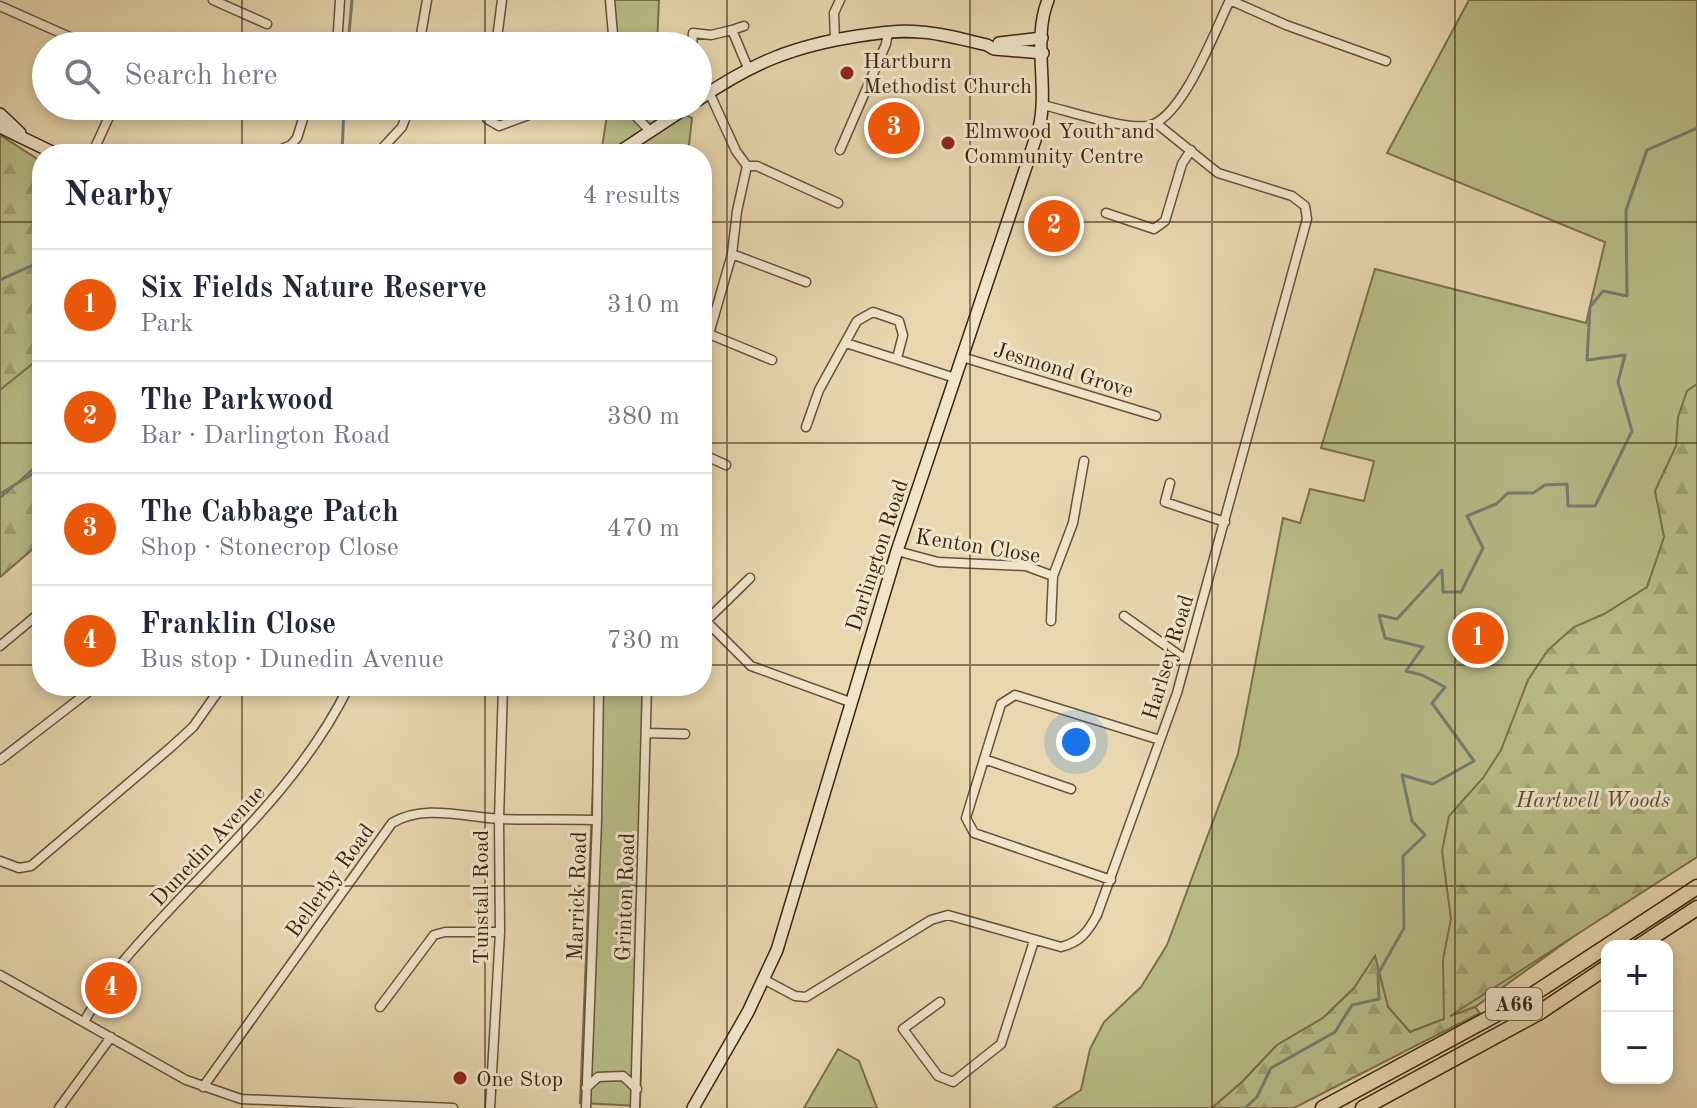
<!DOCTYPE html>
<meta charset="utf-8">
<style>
body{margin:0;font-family:"Old Standard TT",serif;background:#f2f2f3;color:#1f2937}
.controls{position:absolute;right:24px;bottom:24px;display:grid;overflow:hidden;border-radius:16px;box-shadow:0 4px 12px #0003}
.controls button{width:72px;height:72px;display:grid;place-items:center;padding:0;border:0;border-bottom:2px solid #e0e1e3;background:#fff;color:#1f2937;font:40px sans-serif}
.you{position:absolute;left:1076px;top:742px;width:28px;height:28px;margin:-20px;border:6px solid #fff;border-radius:50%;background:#1a73e8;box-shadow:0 0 0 12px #1a73e833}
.badge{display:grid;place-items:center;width:52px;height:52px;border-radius:50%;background:#ea580c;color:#fff;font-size:26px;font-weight:700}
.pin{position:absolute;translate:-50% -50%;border:4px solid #fff;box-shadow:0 2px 8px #0006}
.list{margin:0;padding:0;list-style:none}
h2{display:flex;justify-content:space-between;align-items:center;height:104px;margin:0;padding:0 32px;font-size:34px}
h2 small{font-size:26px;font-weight:400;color:#747a83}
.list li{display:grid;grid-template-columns:52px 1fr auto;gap:24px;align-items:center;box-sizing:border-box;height:112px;padding:0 32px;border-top:2px solid #e0e1e3}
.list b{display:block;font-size:30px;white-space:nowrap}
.list p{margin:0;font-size:26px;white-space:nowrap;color:#747a83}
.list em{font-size:26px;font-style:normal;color:#747a83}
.icon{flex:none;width:44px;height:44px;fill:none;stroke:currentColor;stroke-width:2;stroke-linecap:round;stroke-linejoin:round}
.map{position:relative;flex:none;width:1697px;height:1108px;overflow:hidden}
.search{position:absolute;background:#fff;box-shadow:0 4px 12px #0003;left:32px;top:32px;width:680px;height:88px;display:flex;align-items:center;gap:20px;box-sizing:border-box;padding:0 28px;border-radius:44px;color:#747a83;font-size:30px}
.panel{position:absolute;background:#fff;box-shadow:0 4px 12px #0003;left:32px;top:144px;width:680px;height:552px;border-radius:32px}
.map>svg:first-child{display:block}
.green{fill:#b9bd88;stroke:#7a714c;stroke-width:2}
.forest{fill:url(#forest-firs);stroke:#7a714c;stroke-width:2}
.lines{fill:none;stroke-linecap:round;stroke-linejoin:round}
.stream{stroke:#747d74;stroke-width:3}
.street-casing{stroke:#665238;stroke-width:11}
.secondary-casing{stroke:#3a2510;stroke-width:14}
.highway-casing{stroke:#3a2510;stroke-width:17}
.street{stroke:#f0e5cb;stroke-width:8}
.secondary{stroke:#f0e5cb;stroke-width:11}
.highway{stroke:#e8d7af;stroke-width:14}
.grid{fill:none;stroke:#3a2510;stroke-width:2;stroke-opacity:0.55}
.poi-dot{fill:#8f2418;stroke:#f0e5cb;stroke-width:3}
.labels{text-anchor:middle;stroke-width:6;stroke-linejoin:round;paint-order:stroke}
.shield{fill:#f0e5cb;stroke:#715f48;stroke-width:2}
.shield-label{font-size:20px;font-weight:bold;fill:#3a2510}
.poi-label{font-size:22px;fill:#3a2510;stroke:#f0e5cb;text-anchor:start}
.street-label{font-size:22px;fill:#3a2510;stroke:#f0e5cb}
.park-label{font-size:22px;font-style:italic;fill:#5a4b2e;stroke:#f0e5cb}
</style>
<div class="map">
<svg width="1697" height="1108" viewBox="0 0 1697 1108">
<defs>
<pattern id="forest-firs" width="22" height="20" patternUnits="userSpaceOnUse" patternTransform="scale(2)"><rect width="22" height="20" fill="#b9bd88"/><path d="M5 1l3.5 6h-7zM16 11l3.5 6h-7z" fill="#a0a274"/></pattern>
</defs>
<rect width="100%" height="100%" fill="#e8d7af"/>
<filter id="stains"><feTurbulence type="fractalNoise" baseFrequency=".0025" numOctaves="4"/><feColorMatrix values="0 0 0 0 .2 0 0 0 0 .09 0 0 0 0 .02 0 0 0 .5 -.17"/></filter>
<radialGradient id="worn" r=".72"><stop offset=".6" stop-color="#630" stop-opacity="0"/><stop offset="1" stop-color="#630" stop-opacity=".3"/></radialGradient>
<path class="green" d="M 610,0 L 659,0 L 657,46 L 610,46 Z
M 1469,0 L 1697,0 L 1697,856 L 1584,929 L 1475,1007 L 1410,1032 L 1388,1007 L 1375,957 L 1354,988 L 1323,1018 L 1277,1045 L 1242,1082 L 1212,1108 L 1053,1108 L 1081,1090 L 1090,1049 L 1104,1022 L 1141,987 L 1167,945 L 1238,754 L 1283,518 L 1300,523 L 1310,489 L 1364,501 L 1374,461 L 1321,448 L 1375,269 L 1586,323 L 1605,242 L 1387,153 Z
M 589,106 L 668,106 L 692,118 L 688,154 L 601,154 L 607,115 Z
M 0,135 L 42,162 L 42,541 L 0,577 Z
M 597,686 L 649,686 L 640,1106 L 580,1103 Z
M 838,1049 L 859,1061 L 877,1108 L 804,1108 Z"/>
<path class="forest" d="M 0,135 L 42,162 L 42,356 L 0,390 Z
M 1697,384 L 1697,857 L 1450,1016 L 1475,1007 L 1480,1013 L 1294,1108 L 1212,1108 L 1242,1082 L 1277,1045 L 1323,1018 L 1354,988 L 1375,956 L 1388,1007 L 1410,1032 L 1444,1019 L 1443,959 L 1451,919 L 1442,851 L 1449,816 L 1483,778 L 1501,750 L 1528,680 L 1548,650 L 1574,627 L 1604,614 L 1647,587 L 1664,537 L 1655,491 L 1676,446 L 1678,417 L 1687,391 Z
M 42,461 L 42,541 L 0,577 L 0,498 Z"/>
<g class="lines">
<path class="stream" d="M 351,46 L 349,34 L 352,0
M 342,154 L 344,106
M 0,280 L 42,261
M 0,494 L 42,468
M 1245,1108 L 1257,1097 L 1271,1068 L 1335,1032 L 1352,1005 L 1379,999 L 1378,974 L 1404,928 L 1403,856 L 1425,835 L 1412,821 L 1402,775 L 1433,784 L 1474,761 L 1432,703 L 1445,687 L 1422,675 L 1406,671 L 1423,647 L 1385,638 L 1379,615 L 1397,619 L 1442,570 L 1443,592 L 1461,592 L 1483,548 L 1467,516 L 1496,504 L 1508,493 L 1533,493 L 1545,485 L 1567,484 L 1568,506 L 1595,506 L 1632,431 L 1618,382 L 1625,355 L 1587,360 L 1590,307 L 1603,291 L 1627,296 L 1626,210 L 1647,150 L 1697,128"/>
<g class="street-casing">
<path id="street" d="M 213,0 L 267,24
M 610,0 L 614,46
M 1230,0 L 1286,25 L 1386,61
M 0,6 L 90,46
M 732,30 L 744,26
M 835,40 L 834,13 L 840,0
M 337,46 L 340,0
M 419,46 L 427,0
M 496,46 L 502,0
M 692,46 L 693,33 L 711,35 L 732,30 L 748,68
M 709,92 L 736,151 L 747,166 L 737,211 L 732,254 L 709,334
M 1043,105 C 1069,111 1122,129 1147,126 C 1182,121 1215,30 1230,0
M 226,106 L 245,114
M 486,106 L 487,119 L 499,126 L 534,113
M 516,106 L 534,113 L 553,106
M 626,106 L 651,132
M 840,150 L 886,44 L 888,32
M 92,154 L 114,106
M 270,154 L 291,145 L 297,138 L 307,106
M 377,154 L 402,127 L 410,106
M 747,166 L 757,166 L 838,203
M 1106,213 L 1154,229 L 1165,221 L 1182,164 L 1191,150
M 732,254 L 806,282
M 709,334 L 772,360
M 846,343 L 955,378
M 962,357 L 1156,416
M 806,427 L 819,390 L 857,321 L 873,312 L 899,321 L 903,335 L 897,358
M 702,454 L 726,465
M 1170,483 L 1165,502 L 1225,522
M 897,551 L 938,562 L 1026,566 L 1053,576 L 1073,523 L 1084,461
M 1124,616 L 1186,660
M 702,617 L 751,666 L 850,702
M 706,621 L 750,578
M 1051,621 L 1053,576
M 0,646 L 42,611
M 424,686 L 503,690
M 646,733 L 685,734
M 984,759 L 1071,789
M 0,760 L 96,686
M 0,861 L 19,868 L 31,866 L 170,748 L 193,727 L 222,686
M 1111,880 L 974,833 L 966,818 L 1001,704 L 1015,695 L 1160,740
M 0,975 L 186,1080 L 241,1099 L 453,1108
M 765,980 L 795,996 L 806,997 L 931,920 L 948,915 L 1061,947 C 1080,942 1088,932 1097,915 L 1177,693 L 1307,219 L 1305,206 L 1292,196 L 1218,173 L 1156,123
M 940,1002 L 903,1029 L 938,1076 L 953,1082 L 1001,1044 L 1034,941
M 380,1007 L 434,935 L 445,932 L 500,932
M 84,1022 C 95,1003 106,982 120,965 C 197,872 295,797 349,686
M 203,1087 L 392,823 C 424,803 468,818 503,819 C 534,820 566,819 597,820
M 586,1088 L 598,1077 L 623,1076 L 637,1089
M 59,1108 L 111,1037
M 490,1108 L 500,932 L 499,819 L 503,686
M 586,1108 L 597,820 L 599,686
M 635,1108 L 647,686"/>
</g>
<g class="secondary-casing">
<path id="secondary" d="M 999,43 L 1042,38
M 698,100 C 752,63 793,46 858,36 C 878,33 899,30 920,32 C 942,33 965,40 987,45 L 994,49 L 1043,53
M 0,114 L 20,133
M 0,127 L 56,154
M 616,154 L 689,106
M 693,1108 L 748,1012 L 777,950 L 897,551 L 1039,128 C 1049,87 1032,40 1048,0"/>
</g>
<g class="highway-casing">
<path id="highway" d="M 1639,946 L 1697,908
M 1323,1108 L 1532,995 L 1697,887
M 1363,1108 L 1540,1012 L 1607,967"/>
</g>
<use href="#street" class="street"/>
<use href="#secondary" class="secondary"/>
<use href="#highway" class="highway"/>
</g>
<path class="grid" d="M 242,0 L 242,46M 485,0 L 485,46M 727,0 L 727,1108M 970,0 L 970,1108M 1212,0 L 1212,1108M 1455,0 L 1455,1108M 242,106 L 242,154M 485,106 L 485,154M 0,222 L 42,222M 702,222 L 1697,222M 0,443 L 42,443M 702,443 L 1697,443M 0,665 L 42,665M 702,665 L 1697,665M 242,686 L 242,1108M 485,686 L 485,1108M 0,886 L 1697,886"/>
<g class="poi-dot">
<circle cx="847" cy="73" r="8"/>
<circle cx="948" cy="143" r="8"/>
<circle cx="460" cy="1078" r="8"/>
</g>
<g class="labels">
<rect class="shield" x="1486" y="988" width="56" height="32" rx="6"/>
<g class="shield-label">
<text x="1514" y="1011">A66</text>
</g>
<g class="poi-label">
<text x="863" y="68">Hartburn<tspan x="863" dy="25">Methodist Church</tspan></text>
<text x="964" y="138">Elmwood Youth and<tspan x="964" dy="25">Community Centre</tspan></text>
<text x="476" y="1086">One Stop</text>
</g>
<g class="street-label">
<text transform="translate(1064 369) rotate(17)" y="8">Jesmond Grove</text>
<text transform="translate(978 545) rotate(9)" y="8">Kenton Close</text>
<text transform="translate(876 555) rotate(-72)" y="8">Darlington Road</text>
<text transform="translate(1167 657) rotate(-73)" y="8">Harlsey Road</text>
<text transform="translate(207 845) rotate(-47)" y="8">Dunedin Avenue</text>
<text transform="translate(329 880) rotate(-54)" y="8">Bellerby Road</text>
<text transform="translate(576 896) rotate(-88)" y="8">Marrick Road</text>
<text transform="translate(480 897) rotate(-90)" y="8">Tunstall Road</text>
<text transform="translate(624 897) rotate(-88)" y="8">Grinton Road</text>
</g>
<g class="park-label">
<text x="1593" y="807">Hartwell Woods</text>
</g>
</g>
<rect width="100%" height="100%" filter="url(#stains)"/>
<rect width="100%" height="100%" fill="url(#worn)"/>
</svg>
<div class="controls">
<button>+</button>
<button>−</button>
</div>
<div class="you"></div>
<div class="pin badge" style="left:1478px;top:638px">1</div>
<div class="pin badge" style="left:1054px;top:226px">2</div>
<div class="pin badge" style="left:894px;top:128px">3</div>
<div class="pin badge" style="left:111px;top:988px">4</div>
<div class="search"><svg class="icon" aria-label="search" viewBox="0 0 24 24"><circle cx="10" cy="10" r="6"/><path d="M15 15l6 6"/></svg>Search here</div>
<section class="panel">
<h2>Nearby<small>4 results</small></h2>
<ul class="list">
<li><span class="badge">1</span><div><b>Six Fields Nature Reserve</b><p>Park</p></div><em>310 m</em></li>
<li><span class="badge">2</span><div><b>The Parkwood</b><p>Bar · Darlington Road</p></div><em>380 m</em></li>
<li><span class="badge">3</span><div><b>The Cabbage Patch</b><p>Shop · Stonecrop Close</p></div><em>470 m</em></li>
<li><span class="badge">4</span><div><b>Franklin Close</b><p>Bus stop · Dunedin Avenue</p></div><em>730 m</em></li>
</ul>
</section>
</div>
